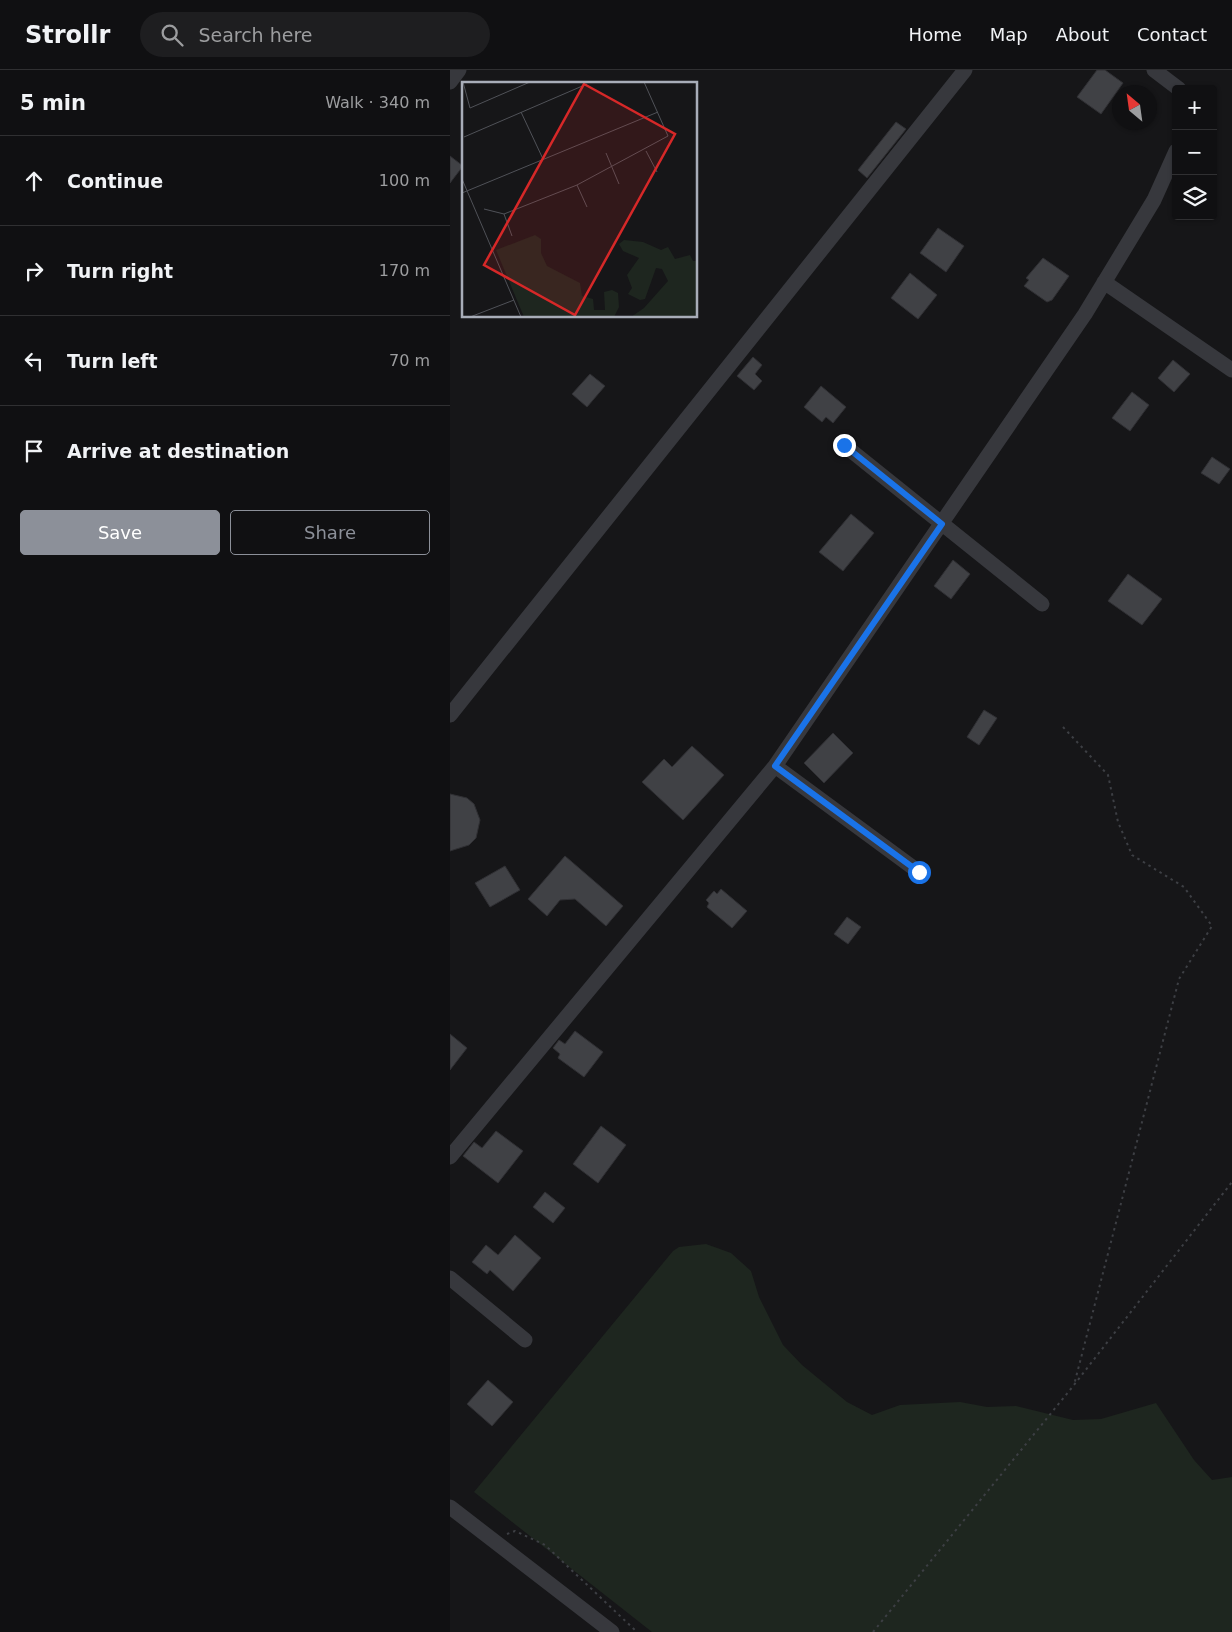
<!DOCTYPE html>
<meta charset="utf-8">
<style>
body{margin:0;font-family:"DejaVu Sans",sans-serif;background:#1e1e20;color:#f1f3f6}
.controls{position:absolute;right:15px;top:15px;display:grid;overflow:hidden;border-radius:5px;box-shadow:0 1px 4px #0004}
.controls button{width:45px;height:45px;display:grid;place-items:center;padding:0;border:0;border-bottom:1px solid #303032;background:#101012;color:#f1f3f6;font:25px sans-serif}
.compass{position:absolute;left:662px;top:15px;width:45px;height:45px;border-radius:50%;background:#101012;box-shadow:0 1px 4px #0004;rotate:331deg}
.stop{position:absolute;width:15px;height:15px;margin:-11px;border:4px solid #1a73e8;border-radius:50%;background:#fff}
.stop.end{background:#1a73e8;border-color:#fff;box-shadow:0 1px 5px #0008}
.list{margin:0;padding:0;list-style:none}
h2{display:flex;justify-content:space-between;align-items:center;height:65px;margin:0;padding:0 20px;font-size:21px}
h2 small{font-size:16px;font-weight:400;color:#9c9d9f}
.list li{display:grid;grid-template-columns:32px 1fr auto;gap:15px;align-items:center;box-sizing:border-box;height:90px;padding:0 20px;border-top:1px solid #303032}
.list b{display:block;font-size:19px;white-space:nowrap}
.list em{font-size:16px;font-style:normal;color:#9c9d9f}
.actions{display:flex;gap:10px;padding:15px 20px}
.actions a{flex:1;padding:11px 0;border:1px solid #8c9099;border-radius:5px;text-align:center;font-size:18px;color:#8c9099}
.actions .main{background:#8c9099;color:#fff}
.icon{flex:none;width:28px;height:28px;fill:none;stroke:currentColor;stroke-width:2;stroke-linecap:round;stroke-linejoin:round}
.map{position:relative;flex:none;width:782px;height:1562px;overflow:hidden}
header{display:flex;align-items:center;gap:30px;box-sizing:border-box;height:70px;padding:0 25px;background:#101012;border-bottom:1px solid #303032}
header strong{font-size:24px}
nav{display:flex;gap:28px;margin-inline-start:auto;font-size:18px}
.search{width:350px;height:45px;background:#1e1e20;display:flex;align-items:center;gap:12px;box-sizing:border-box;padding:0 18px;border-radius:28px;color:#9c9d9f;font-size:19px}
main{display:flex}
aside{flex:1;background:#101012}
.map>svg:first-child{display:block}
.green{fill:#1e261f}
.building{fill:#404145;stroke:#303034}
.lines{fill:none;stroke-linecap:round;stroke-linejoin:round}
.path{stroke:#3d3f44;stroke-width:2;stroke-dasharray:2.5 4;stroke-linecap:butt}
.minor{stroke:#37383d;stroke-width:15}
.route{stroke:#1a73e8;stroke-width:6}
.inset-road{fill:none;stroke:#505258;stroke-width:1}
.view{fill:#d62828;fill-opacity:0.15;stroke:#d62828;stroke-width:2.5}
.inset-edge{fill:none;stroke:#a8adb8;stroke-width:2.5}
</style>
<header>
<strong>Strollr</strong>
<div class="search"><svg class="icon" aria-label="search" viewBox="0 0 24 24"><circle cx="10" cy="10" r="6"/><path d="M15 15l6 6"/></svg>Search here</div>
<nav><a>Home</a><a>Map</a><a>About</a><a>Contact</a></nav>
</header>
<main>
<aside>
<h2>5 min<small>Walk · 340 m</small></h2>
<ul class="list">
<li><svg class="icon" aria-label="ahead" viewBox="0 0 24 24"><path d="M12 20V5M6 11l6-6 6 6"/></svg><div><b>Continue</b></div><em>100 m</em></li>
<li><svg class="icon" aria-label="right" viewBox="0 0 24 24"><path d="M7 20v-9h11M14 6l5 5-5 5"/></svg><div><b>Turn right</b></div><em>170 m</em></li>
<li><svg class="icon" aria-label="left" viewBox="0 0 24 24"><path d="M17 20v-9H6M10 6l-5 5 5 5"/></svg><div><b>Turn left</b></div><em>70 m</em></li>
<li><svg class="icon" aria-label="arrive" viewBox="0 0 24 24"><path d="M6 21V4h12l-3 4 3 4H6"/></svg><div><b>Arrive at destination</b></div></li>
</ul>
<div class="actions"><a class="main">Save</a><a>Share</a></div>
</aside>
<div class="map">
<svg width="782" height="1562" viewBox="0 0 782 1562">
<rect width="100%" height="100%" fill="#161618"/>
<path class="green" d="M 256,1174 L 281,1183 L 301,1201 L 309,1227 L 333,1275 L 352,1295 L 397,1332 L 422,1345 L 450,1335 L 510,1332 L 537,1337 L 566,1336 L 623,1350 L 651,1349 L 706,1333 L 744,1390 L 762,1410 L 782,1407 L 782,1562 L 202,1562 L 24,1422 L 223,1181 L 229,1177 Z"/>
<path class="building" d="M 647,0 L 655,0 L 673,13 L 651,44 L 627,27 Z
M 446,52 L 456,59 L 417,108 L 408,100 Z
M 0,86 L 13,96 L 0,113 Z
M 488,158 L 514,176 L 496,202 L 470,183 Z
M 593,188 L 619,206 L 602,230 L 597,232 L 574,216 L 579,210 L 576,208 Z
M 460,203 L 487,225 L 468,249 L 441,228 Z
M 303,287 L 312,295 L 305,304 L 312,311 L 304,320 L 287,306 Z
M 723,290 L 740,304 L 724,322 L 708,308 Z
M 140,304 L 155,316 L 137,337 L 122,324 Z
M 371,316 L 396,337 L 383,353 L 376,347 L 372,352 L 354,337 Z
M 682,322 L 699,335 L 680,361 L 662,348 Z
M 762,387 L 780,399 L 769,414 L 751,403 Z
M 401,444 L 424,463 L 393,501 L 369,482 Z
M 503,490 L 520,504 L 501,529 L 484,516 Z
M 678,504 L 712,529 L 692,555 L 658,531 Z
M 534,640 L 547,648 L 529,675 L 517,667 Z
M 383,663 L 403,683 L 374,713 L 354,693 Z
M 242,676 L 274,705 L 233,750 L 192,712 L 214,689 L 222,697 Z
M 0,724 L 17,728 L 24,734 L 30,750 L 26,768 L 19,775 L 0,781 Z
M 115,786 L 173,836 L 156,856 L 125,829 L 110,830 L 97,846 L 78,829 Z
M 55,796 L 70,820 L 40,837 L 25,813 Z
M 271,819 L 297,841 L 282,858 L 257,837 L 259,833 L 256,830 L 264,821 L 267,824 Z
M 397,847 L 411,857 L 398,874 L 384,864 Z
M 125,961 L 153,982 L 134,1007 L 108,988 L 110,984 L 103,978 L 109,970 L 115,974 Z
M 0,964 L 17,978 L 0,1000 Z
M 151,1056 L 176,1075 L 148,1113 L 123,1094 Z
M 46,1061 L 73,1081 L 48,1113 L 13,1086 L 24,1072 L 32,1078 Z
M 95,1122 L 115,1138 L 103,1153 L 83,1137 Z
M 65,1165 L 91,1188 L 63,1221 L 40,1200 L 37,1204 L 22,1192 L 36,1175 L 48,1185 Z
M 38,1310 L 63,1332 L 42,1356 L 17,1334 Z"/>
<g class="lines">
<path class="path" d="M 613,657 L 658,705 L 668,752 L 682,785 L 734,817 L 762,856 L 729,909 L 624,1315
M 57,1464 L 65,1461 L 95,1475 L 187,1562
M 423,1562 L 624,1315 L 782,1112"/>
<path class="minor" d="M 704,0 L 729,19
M 0,12 L 9,0
M 654,212 L 782,300
M 394,375 L 592,534
M 0,645 L 515,0
M 325,696 L 469,802
M 0,1087 L 325,696 L 635,244 L 704,130 L 726,81
M 0,1208 L 75,1270
M 0,1437 L 162,1562"/>
</g>
<g class="lines">
<path class="route" d="M 394,375 L 492,454 L 325,696 L 469,802"/>
</g>
<g transform="translate(12 12)">
<rect width="235" height="235" fill="#161618"/>
<path d="M 73,153 L 79,157 L 79,171 L 85,184 L 118,201 L 120,214 L 131,217 L 132,228 L 143,228 L 142,210 L 150,208 L 156,211 L 157,225 L 152,235 L 62,235 L 34,168 ZM 162,158 L 181,160 L 199,168 L 206,165 L 213,177 L 228,173 L 231,179 L 235,179 L 235,235 L 169,235 L 182,226 L 206,199 L 200,187 L 194,186 L 183,217 L 178,218 L 166,212 L 170,206 L 165,193 L 177,176 L 161,169 L 157,162 Z" fill="#1e261f"/>
<path class="inset-road" d="M 1,0 L 8,26 L 68,0M 59,30 L 81,77M 2,55 L 125,2M 184,69 L 195,90M 144,71 L 157,102M 0,97 L 59,235M 115,103 L 125,125M 0,111 L 196,30M 22,127 L 42,132 L 115,103 L 206,54 L 182,0M 42,132 L 50,154M 8,235 L 52,218"/>
<path class="view" d="M 122,2 L 213,52 L 113,233 L 22,183 Z"/>
<rect width="235" height="235" class="inset-edge"/>
</g>
</svg>
<div class="controls">
<button>+</button>
<button>−</button>
<button><svg class="icon" aria-label="layers" viewBox="0 0 24 24"><path d="M12 4l9 5-9 5-9-5zM3 14l9 5 9-5"/></svg></button>
</div>
<svg class="compass" viewBox="-18 -18 36 36"><path d="M0-13l5 13h-10z" fill="#e53935"/><path d="M0 13l5-13h-10z" fill="#9c9d9f"/></svg>
<div class="stop" style="left:469px;top:802px"></div>
<div class="stop end" style="left:394px;top:375px"></div>
</div>
</main>
